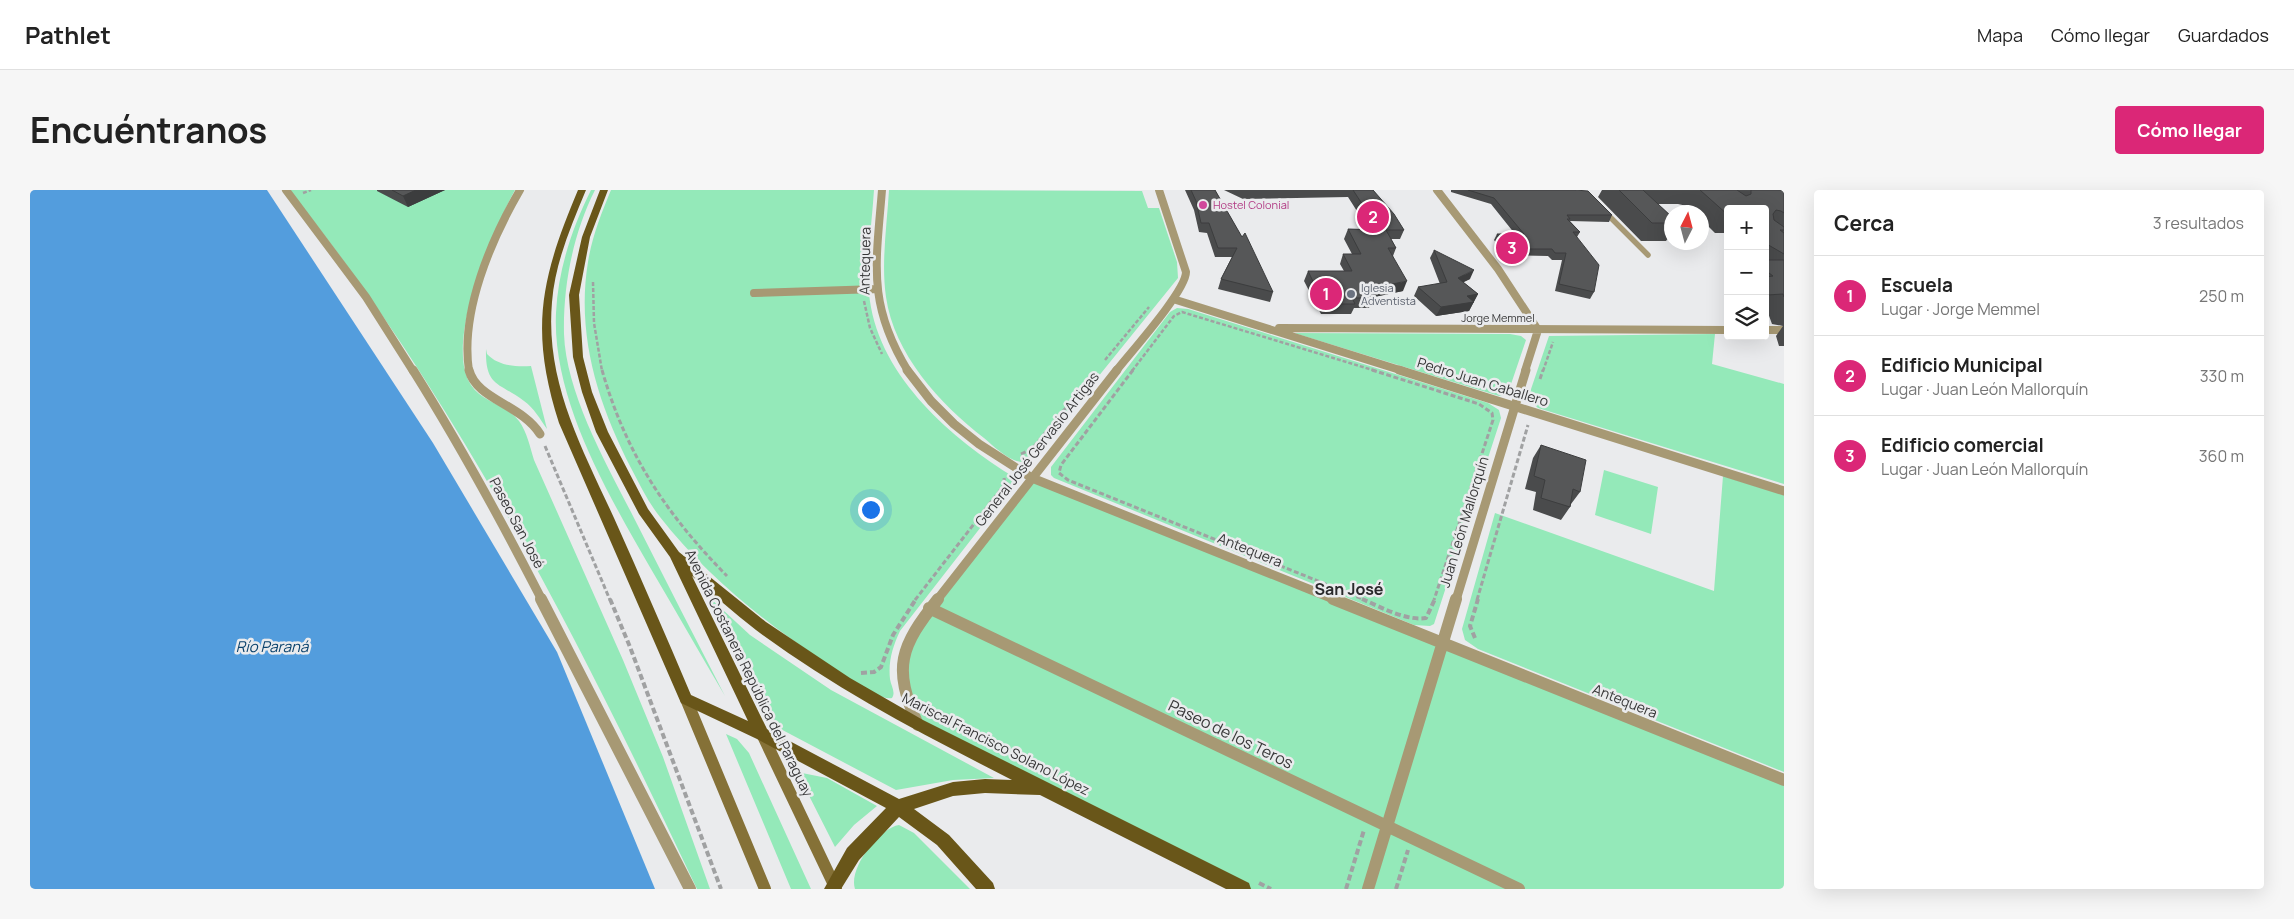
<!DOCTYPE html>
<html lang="es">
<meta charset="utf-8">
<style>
body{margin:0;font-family:Manrope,sans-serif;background:#f6f6f6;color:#222}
.controls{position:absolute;right:15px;top:15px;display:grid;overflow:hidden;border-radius:5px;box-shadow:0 5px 20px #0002}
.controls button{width:45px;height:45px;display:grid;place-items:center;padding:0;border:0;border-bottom:1px solid #e0e0e0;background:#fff;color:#222;font:25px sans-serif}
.compass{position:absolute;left:1634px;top:15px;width:45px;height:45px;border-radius:50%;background:#fff;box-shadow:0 5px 20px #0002;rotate:6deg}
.you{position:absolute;left:840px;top:319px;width:18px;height:18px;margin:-12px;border:4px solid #fff;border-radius:50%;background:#1a73e8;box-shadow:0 0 0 8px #1a73e833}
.badge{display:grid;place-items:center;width:32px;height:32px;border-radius:50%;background:#db2777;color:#fff;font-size:16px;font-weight:700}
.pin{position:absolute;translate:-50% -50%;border:2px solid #fff;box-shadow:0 1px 5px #0006}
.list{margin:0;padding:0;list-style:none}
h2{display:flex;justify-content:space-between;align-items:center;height:65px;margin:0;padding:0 20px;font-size:21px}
h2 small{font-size:16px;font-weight:400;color:#767676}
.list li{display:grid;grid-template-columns:32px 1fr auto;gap:15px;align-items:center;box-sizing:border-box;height:80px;padding:0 20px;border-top:1px solid #e0e0e0}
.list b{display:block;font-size:19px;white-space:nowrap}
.list p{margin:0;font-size:16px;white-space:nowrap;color:#767676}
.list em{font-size:16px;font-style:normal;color:#767676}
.icon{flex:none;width:28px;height:28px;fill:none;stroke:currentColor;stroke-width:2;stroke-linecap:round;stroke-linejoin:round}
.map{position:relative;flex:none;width:1754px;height:699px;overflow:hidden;border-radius:5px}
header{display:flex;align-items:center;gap:30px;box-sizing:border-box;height:70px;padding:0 25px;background:#fff;border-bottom:1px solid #e0e0e0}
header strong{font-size:24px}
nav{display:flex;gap:28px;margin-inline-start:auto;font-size:18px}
.intro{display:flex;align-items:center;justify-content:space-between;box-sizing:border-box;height:120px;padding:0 30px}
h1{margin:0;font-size:35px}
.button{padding:12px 22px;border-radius:5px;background:#db2777;color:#fff;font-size:18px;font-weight:700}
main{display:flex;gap:30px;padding:0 30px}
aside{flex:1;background:#fff;border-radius:5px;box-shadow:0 5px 20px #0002}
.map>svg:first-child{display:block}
.green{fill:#94e9b9}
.water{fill:#539ddd}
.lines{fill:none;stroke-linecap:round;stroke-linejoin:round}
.path-far2{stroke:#a0a1a2;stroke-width:2.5;stroke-dasharray:4 2;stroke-linecap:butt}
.path-far1{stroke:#a0a1a2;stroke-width:3;stroke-dasharray:5 2.5;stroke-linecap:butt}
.path{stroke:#a0a1a2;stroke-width:4;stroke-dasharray:6 3;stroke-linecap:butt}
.lane{stroke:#a79974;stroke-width:5.5}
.street-far2{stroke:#a79974;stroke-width:8}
.street-far1{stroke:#a79974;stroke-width:9}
.street{stroke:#a79974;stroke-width:12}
.secondary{stroke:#857137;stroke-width:12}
.primary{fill:#695619;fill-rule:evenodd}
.wall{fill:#4a4b4c}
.shaded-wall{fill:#3c3d3e}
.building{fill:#565758;stroke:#3c3d3e}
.hotel-dot{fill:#d1479c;stroke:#eaebed;stroke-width:2}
.worship-dot{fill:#6b7280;stroke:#eaebed;stroke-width:2}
.labels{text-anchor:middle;stroke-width:5;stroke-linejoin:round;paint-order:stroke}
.far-hotel-label{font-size:11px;fill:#b23c85;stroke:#eaebed;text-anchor:start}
.far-worship-label{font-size:11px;fill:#5b616d;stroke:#eaebed;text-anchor:start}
.far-street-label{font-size:11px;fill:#383839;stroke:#eaebed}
.street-label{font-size:14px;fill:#383839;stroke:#eaebed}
.water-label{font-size:15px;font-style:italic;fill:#0b436d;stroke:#eaebed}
.quarter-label{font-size:16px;font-weight:bold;fill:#29292b;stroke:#eaebed}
.near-street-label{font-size:16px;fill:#383839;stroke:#eaebed}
</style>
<header>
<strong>Pathlet</strong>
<nav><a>Mapa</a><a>Cómo llegar</a><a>Guardados</a></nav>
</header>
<div class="intro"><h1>Encuéntranos</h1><a class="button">Cómo llegar</a></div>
<main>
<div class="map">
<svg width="1754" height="699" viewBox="0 0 1754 699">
<rect width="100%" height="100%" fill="#eaebed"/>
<path class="green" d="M 259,0 L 485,0 C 464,39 413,153 441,195 C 452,212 477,215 489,231 C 497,242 500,257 504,270 L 593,470 L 633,567 L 680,699 L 667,699 C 552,456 429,211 259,0 Z
M 561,0 L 565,0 C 543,44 533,95 534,144 C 536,204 578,277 605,330 C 635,389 665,448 695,506 C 670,464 646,421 621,379 C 579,306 522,210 526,123 C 528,80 542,38 561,0 Z
M 581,0 L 844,0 C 842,33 836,70 839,103 C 846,182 916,244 979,284 L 983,290 L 982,297 L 870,441 C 863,456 858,471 860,489 C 861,496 866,502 862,508 C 848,512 798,474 784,465 C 728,427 672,381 630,327 C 618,312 610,295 601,278 C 568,214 546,145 558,72 C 562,47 571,24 581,0 Z
M 859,0 L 1112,1 L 1118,18 L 1129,18 L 1147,72 L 1148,88 L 1000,271 C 984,277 966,258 954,248 C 910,214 864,164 856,107 C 851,72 857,35 859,0 Z
M 1147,118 L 1158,119 L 1458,213 L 1469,220 L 1471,228 L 1404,434 L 1400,436 L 1384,435 L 1024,288 L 1021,285 L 1021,277 L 1140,122 Z
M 1264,143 L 1480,144 L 1491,146 L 1496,150 L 1478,203 L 1469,206 Z
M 1685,144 L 1682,174 L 1754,194 L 1754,294 L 1508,218 L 1498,208 L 1519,146 Z
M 456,159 L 457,164 C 468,176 486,177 501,176 L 517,239 C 510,229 504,218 494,211 C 469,192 455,197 456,159 Z
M 1574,280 L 1628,297 L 1621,344 L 1565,325 Z
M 1693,286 L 1754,305 L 1754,582 L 1448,459 L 1435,450 L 1432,439 L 1465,323 L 1684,401 Z
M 1002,288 L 1754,590 L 1754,699 L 1213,699 L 888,535 L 872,465 Z
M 679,407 L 720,445 L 801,500 L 964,588 L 923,590 L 866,600 L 743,535 Z
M 696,544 L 707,549 L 719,563 L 781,699 L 761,699 Z
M 767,582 L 797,588 L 847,616 L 824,635 L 805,657 Z
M 869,635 L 884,643 L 940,699 L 825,699 C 818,679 849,638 869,635 Z"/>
<path class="water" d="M 0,0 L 237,0 L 403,253 L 527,462 L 625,699 L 0,699 Z"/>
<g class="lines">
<path class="path-far2" d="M 273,3 L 281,0
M 563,92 L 564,133 L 572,181
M 834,111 L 840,138 L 852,164
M 1708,147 L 1726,147
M 1075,170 L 1119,117
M 1102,181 L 1144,126 L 1152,122 L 1346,181
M 1513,181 L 1523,152"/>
<path class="path-far1" d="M 572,180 C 596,264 636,324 697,386
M 1103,180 L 1031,275 L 1029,283 L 1038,290 L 1335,410
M 1342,180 L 1449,214 L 1462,223 L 1463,230 L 1404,410
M 1510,189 L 1513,180
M 515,256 L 580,410
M 991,264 L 1002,259 L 1063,185
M 885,410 L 975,294 L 974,288
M 1447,410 L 1498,235"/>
<path class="path" d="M 580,409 L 600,457 L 691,699
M 1332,409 C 1351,417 1375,431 1396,428 L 1405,409
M 1445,448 L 1440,436 L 1448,409
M 831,483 L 844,482 L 851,477 L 863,445 L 886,409
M 1229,693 L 1241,699
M 1316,699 L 1334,640
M 1366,699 L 1378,660"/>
<path class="lane" d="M 1574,21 L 1618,65"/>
<path class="street-far2" d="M 256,0 L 336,107 L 383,181
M 852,0 C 846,74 837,114 878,181
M 1407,0 L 1468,79 L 1508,140 L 1495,181
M 724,103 L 847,99
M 1143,109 L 1373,181
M 1249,138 L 1698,140
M 1735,140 L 1754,140
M 439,181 C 430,122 461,50 490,0
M 1086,181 C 1100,163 1156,101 1156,82 L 1129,0"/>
<path class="street-far1" d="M 383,180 C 430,255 472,332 512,410
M 439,180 C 446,209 492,215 510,244
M 877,180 L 901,211 L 924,234 L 949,254 L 1002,288 L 1306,410
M 1369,180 L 1754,301
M 907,410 L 1087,180
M 1426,410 L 1496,180"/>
<path class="street" d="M 511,409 L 660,699
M 1303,409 L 1754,590
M 899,418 L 1489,699
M 888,535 C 862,477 870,457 908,409
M 1338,699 L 1426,409"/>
<path class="secondary" d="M 656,509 L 735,699
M 732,544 L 806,699"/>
<path class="primary" d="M 548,0 L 556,0 C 541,36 525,73 522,112 C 515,192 552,258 584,328 C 610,386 636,446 661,505 L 718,531 L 640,367 L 609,324 L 566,242 L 552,202 L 543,167 L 539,105 L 552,47 L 570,0 L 578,0 L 560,47 L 549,105 L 553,167 L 562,202 L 578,242 L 618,319 L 649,362 L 736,432 L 820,488 L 893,530 L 1219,693 L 1221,699 L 1196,699 L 1010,605 L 955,603 L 923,606 L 884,619 L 919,645 L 963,693 L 965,699 L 946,699 L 907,655 L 869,627 L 829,670 L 811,699 L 794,699 L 817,658 L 856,618 L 727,549 L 651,513 L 529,233 C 499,139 511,88 548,0 ZM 662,386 C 683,404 704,423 726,440 C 805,499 894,545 982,590 L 955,589 L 923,592 L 869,609 L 737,539 Z"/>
</g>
<path class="wall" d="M 347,0 L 415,0 L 378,17 L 347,1 Z
M 1155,0 L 1185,0 L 1243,102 L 1240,112 L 1188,99 L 1191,89 L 1202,67 L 1185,67 L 1177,43 L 1169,42 L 1164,20 Z
M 1194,0 L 1343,0 L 1374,40 L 1370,49 L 1361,49 L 1366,58 L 1363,66 L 1373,101 L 1343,107 L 1343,108 L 1339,118 L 1324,118 L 1321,124 L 1291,124 L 1274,91 L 1278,81 L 1314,81 L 1310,74 L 1313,64 L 1322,64 L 1314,49 L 1318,39 L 1339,40 L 1318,7 L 1213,9 Z
M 1421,0 L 1545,0 L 1582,25 L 1579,32 L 1540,31 L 1550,42 L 1547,47 L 1564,102 L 1560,109 L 1525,101 L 1532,70 L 1522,70 L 1518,66 L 1475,65 L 1464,50 L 1467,44 L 1485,44 L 1461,14 L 1421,2 Z
M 1572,0 L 1754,0 L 1754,156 L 1749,156 L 1746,146 L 1753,136 L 1742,134 L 1738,123 L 1735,123 L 1735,19 L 1698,19 L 1698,43 L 1685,43 L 1672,30 L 1672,22 L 1663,22 L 1657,16 L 1648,14 L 1628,14 L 1642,27 L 1642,43 L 1636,51 L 1611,51 L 1568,7 Z
M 1404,60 L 1440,89 L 1433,92 L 1448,104 L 1439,121 L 1406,126 L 1384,106 L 1388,97 L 1410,94 L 1400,68 Z
M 1511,255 L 1550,302 L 1541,314 L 1540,317 L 1531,330 L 1503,320 L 1506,302 L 1495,299 L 1503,268 Z"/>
<path class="shaded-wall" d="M 386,0 L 415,0 L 378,17 L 373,6 Z
M 1444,80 L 1440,89 L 1424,97 L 1428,88 Z
M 1377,91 L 1373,101 L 1340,108 L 1338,99 Z
M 1448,104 L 1439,121 L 1406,126 L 1411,117 L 1437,106 Z"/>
<path class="building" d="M 362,0 L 386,0 L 373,6 Z
M 1161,0 L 1185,0 L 1212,47 L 1215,43 L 1243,102 L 1191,89 L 1207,58 L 1188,58 L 1179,33 L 1171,33 L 1166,11 Z
M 1323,0 L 1343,0 L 1364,24 L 1374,40 L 1356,40 L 1366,58 L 1358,58 L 1377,91 L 1338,99 L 1343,108 L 1322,108 L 1325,114 L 1294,114 L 1278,81 L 1322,81 L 1313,64 L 1331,64 L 1318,39 L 1349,40 Z
M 1438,0 L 1545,0 L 1558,1 L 1582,25 L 1537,25 L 1540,29 L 1537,29 L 1550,42 L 1543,42 L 1569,75 L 1564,102 L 1529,94 L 1536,63 L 1525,63 L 1522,59 L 1478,59 L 1467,44 L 1494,44 L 1464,8 Z
M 1589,0 L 1613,0 L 1642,27 L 1642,33 L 1622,33 Z
M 1670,0 L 1707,0 L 1716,6 L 1721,4 L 1721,0 L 1754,0 L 1754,23 L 1751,21 L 1746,20 L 1743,24 L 1744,30 L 1754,37 L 1754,40 L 1750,40 L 1754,43 L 1754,64 L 1735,53 L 1735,19 L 1698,19 L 1698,25 Z
M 1404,60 L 1444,80 L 1428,88 L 1448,104 L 1437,106 L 1444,112 L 1411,117 L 1388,97 L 1417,92 Z
M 1735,70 L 1754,70 L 1754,107 L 1753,104 L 1737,105 L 1735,103 L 1735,87 L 1743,86 L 1735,80 Z
M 1511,255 L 1556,270 L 1550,302 L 1543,299 L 1540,317 L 1511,308 L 1515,290 L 1504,286 Z"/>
<circle class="hotel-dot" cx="1173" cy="15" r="5"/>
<circle class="worship-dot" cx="1321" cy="104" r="5"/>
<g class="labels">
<g class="far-hotel-label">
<text x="1183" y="19">Hostel Colonial</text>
</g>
<g class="far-worship-label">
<text x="1331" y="102">Iglesia<tspan x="1331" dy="13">Adventista</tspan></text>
</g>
<g class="far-street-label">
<text x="1468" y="132">Jorge Memmel</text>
</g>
<g class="street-label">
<text transform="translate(835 71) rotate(-89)" y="5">Antequera</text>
<text transform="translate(1453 192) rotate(17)" y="5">Pedro Juan Caballero</text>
<text transform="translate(1007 259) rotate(-52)" y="5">General José Gervasio Artigas</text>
<text transform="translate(1434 332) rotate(-73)" y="5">Juan León Mallorquín</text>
<text transform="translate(487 333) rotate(62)" y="5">Paseo San José</text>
<text transform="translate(1220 360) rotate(22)" y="5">Antequera</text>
<text transform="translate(719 483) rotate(64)" y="5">Avenida Costanera República del Paraguay</text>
<text transform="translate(1595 511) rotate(22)" y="5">Antequera</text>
<text transform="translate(966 554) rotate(27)" y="5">Mariscal Francisco Solano López</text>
</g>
<g class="water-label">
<text x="242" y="462">Río Paraná</text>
</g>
<g class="quarter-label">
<text x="1319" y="405">San José</text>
</g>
<g class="near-street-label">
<text transform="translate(1201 544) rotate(26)" y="6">Paseo de los Teros</text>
</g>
</g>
</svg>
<div class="controls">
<button>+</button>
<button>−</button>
<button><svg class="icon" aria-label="layers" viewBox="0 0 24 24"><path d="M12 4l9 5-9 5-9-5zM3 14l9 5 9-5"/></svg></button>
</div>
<svg class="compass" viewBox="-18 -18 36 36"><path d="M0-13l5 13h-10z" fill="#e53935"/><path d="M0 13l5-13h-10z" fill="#767676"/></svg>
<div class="you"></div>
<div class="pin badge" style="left:1296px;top:104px">1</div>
<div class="pin badge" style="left:1343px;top:27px">2</div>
<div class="pin badge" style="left:1482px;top:58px">3</div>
</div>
<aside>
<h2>Cerca<small>3 resultados</small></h2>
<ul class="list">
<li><span class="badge">1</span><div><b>Escuela</b><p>Lugar · Jorge Memmel</p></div><em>250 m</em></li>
<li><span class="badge">2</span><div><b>Edificio Municipal</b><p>Lugar · Juan León Mallorquín</p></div><em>330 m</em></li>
<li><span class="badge">3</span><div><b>Edificio comercial</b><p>Lugar · Juan León Mallorquín</p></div><em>360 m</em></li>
</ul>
</aside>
</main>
